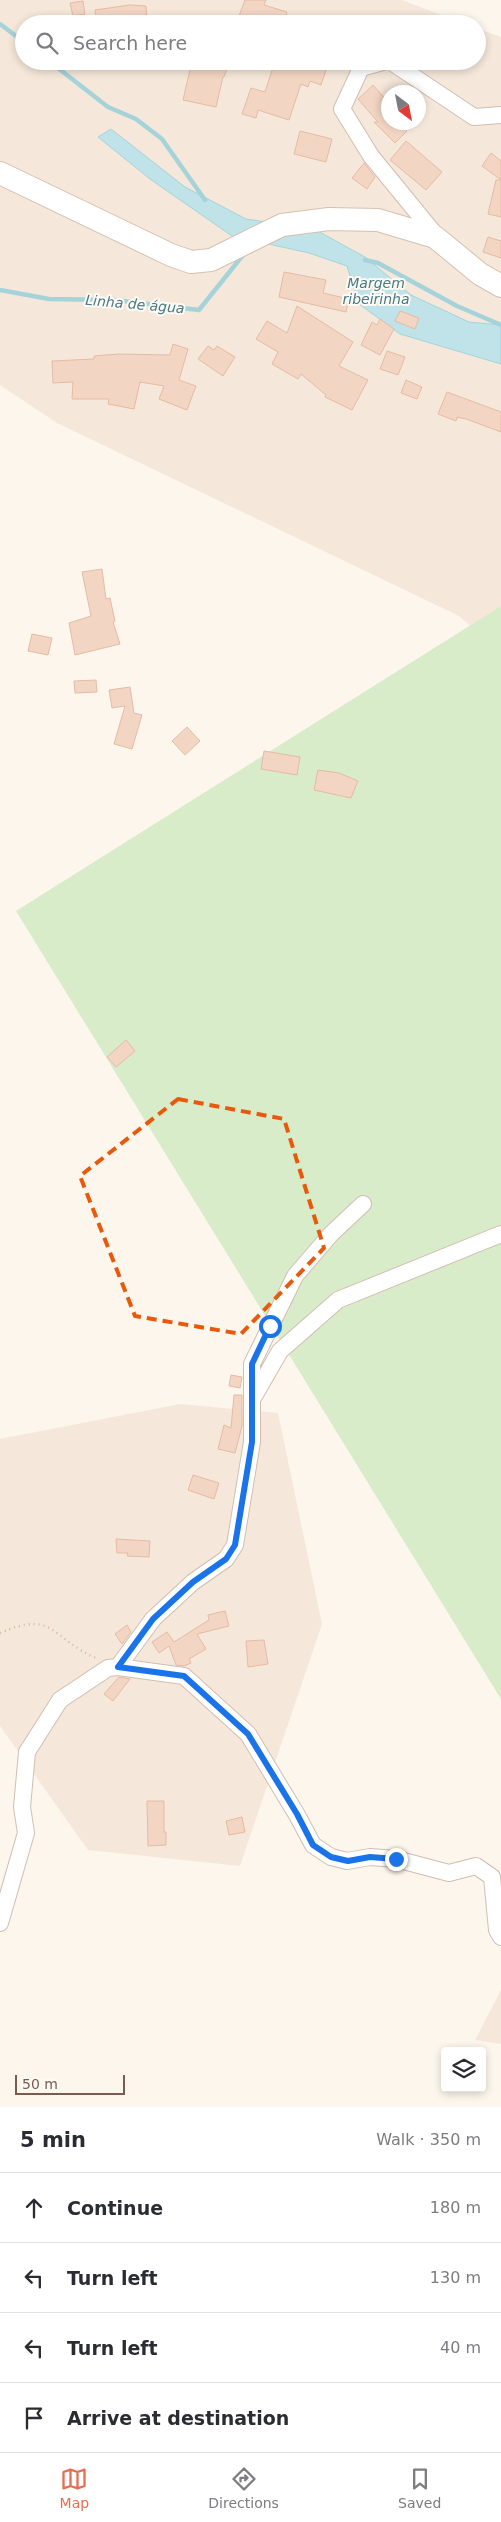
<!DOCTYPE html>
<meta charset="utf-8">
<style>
body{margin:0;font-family:"DejaVu Sans",sans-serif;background:#f7f7f7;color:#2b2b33}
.controls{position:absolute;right:15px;bottom:15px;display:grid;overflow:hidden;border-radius:5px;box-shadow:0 2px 8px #0003}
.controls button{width:45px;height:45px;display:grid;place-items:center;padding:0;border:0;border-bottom:1px solid #e1e1e2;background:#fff;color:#2b2b33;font:25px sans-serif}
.compass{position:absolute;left:381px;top:85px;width:45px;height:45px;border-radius:50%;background:#fff;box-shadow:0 2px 8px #0003;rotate:148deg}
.scale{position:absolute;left:15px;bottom:12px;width:110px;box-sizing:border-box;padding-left:5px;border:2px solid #7a5c4d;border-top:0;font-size:14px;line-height:18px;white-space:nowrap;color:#7a5c4d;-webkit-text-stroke:4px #fffaf3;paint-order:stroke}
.stop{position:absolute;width:15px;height:15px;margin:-11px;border:4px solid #1a73e8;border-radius:50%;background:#fff}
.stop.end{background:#1a73e8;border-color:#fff;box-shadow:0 1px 5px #0008}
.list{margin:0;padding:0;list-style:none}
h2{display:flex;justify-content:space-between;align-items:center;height:65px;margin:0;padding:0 20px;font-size:21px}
h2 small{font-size:16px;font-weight:400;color:#7c7c81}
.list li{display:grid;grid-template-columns:32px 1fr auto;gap:15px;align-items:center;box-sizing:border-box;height:70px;padding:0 20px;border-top:1px solid #e1e1e2}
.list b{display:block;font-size:19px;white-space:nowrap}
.list em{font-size:16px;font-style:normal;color:#7c7c81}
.icon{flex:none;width:28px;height:28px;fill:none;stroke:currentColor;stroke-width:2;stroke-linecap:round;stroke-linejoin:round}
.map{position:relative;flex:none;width:501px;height:2107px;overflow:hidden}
.search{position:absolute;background:#fff;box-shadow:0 2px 8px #0003;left:15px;right:15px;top:15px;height:55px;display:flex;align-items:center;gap:12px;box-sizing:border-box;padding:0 18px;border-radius:28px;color:#7c7c81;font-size:19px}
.sheet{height:345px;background:#fff}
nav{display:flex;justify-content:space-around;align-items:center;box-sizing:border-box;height:70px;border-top:1px solid #e1e1e2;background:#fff;font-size:14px;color:#7c7c81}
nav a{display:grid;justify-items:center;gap:2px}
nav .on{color:#e76f51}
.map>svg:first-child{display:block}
.residential{fill:#f5e8da;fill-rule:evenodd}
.green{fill:#d8ecc9}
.water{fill:#bfe3e8;stroke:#a5d3da}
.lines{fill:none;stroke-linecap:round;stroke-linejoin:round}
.stream{stroke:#a5d3da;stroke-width:4.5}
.building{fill:#f3d5c3;stroke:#e6bba3}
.street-casing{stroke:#d1beb0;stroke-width:18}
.secondary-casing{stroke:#d6c0b0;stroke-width:24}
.path{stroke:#d9b8a5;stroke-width:2.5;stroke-dasharray:1 4;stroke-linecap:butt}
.street{stroke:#fff;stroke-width:16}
.secondary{stroke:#fff;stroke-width:22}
.route{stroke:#1a73e8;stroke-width:6}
.marked{fill:none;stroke:#e8590c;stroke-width:4;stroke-dasharray:10 6;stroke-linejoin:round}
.labels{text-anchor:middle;stroke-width:4;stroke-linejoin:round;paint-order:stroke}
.water-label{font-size:14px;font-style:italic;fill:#437c86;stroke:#fffaf3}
</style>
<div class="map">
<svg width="501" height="2107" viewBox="0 0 501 2107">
<rect width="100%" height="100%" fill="#fdf6ec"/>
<path class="residential" d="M 0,0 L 402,0 L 465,24 L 24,24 L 24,61 L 477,61 L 477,28 L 501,37 L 501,652 L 459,616 L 57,423 L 0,385 ZM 388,92 L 418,92 L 418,122 L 388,122 Z
M 180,1404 L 278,1413 L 322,1624 L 240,1866 L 88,1850 L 0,1726 L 0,1439 Z
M 501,1990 L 501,2044 L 475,2040 Z"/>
<path class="green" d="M 501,606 L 501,1699 L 16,911 Z"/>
<path class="water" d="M 111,129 L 185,187 L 246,219 L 314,229 L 365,257 L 411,295 L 469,322 L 501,325 L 501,364 L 400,334 L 359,304 L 347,266 L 309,253 L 232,236 L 150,179 L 98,137 Z"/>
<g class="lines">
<path class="stream" d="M 0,24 L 24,42
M 49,61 L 108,107 L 136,119 L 162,139 L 205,200
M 365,260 L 378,263 L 457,306 L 501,325
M 0,290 L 49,299 L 114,300 L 199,310 L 243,255"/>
</g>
<path class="building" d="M 245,0 L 266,0 L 264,5 L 287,12 L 284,24 L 236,24 Z
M 83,1 L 85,14 L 73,16 L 70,3 Z
M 130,5 L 146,6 L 147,24 L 97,24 L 95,10 Z
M 192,61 L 230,61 L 224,77 L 223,77 L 216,107 L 183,100 Z
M 275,61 L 329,61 L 321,85 L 310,81 L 308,87 L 301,84 L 289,120 L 258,110 L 256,118 L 242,114 L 251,88 L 265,92 Z
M 373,85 L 388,102 L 388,122 L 398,122 L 407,131 L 395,143 L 374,122 L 378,122 L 358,99 Z
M 300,131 L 332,139 L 326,162 L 294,154 Z
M 406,141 L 442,172 L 426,190 L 390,160 Z
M 491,153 L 501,161 L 501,180 L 482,166 Z
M 364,163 L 375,177 L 367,189 L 352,178 Z
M 496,180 L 501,180 L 501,217 L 488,214 Z
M 488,237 L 501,241 L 501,258 L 483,252 Z
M 284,272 L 326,280 L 323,293 L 349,299 L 346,312 L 279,297 Z
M 297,306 L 353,342 L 339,366 L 368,380 L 352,410 L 325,397 L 326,395 L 301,374 L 298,379 L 272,364 L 278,352 L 256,339 L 267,321 L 287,333 Z
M 400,311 L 419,318 L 415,329 L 395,321 Z
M 380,319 L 394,329 L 380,355 L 361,345 L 372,322 L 377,325 Z
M 173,344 L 188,349 L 179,380 L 196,386 L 187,410 L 159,399 L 164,386 L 140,382 L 134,409 L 108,404 L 109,399 L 72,399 L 73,382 L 53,383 L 52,361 L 94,359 L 94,356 L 118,354 L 170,355 Z
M 208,346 L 214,350 L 217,346 L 235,357 L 223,376 L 198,359 Z
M 387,351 L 405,357 L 398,375 L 380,369 Z
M 406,380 L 422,387 L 417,399 L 401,393 Z
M 447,392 L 501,412 L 501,432 L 466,419 L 457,417 L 456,421 L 438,414 Z
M 102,569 L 106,599 L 110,598 L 115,621 L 113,622 L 120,644 L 75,655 L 69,623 L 91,616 L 82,572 Z
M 32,634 L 52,638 L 48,655 L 28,651 Z
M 96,680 L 97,692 L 75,693 L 74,681 Z
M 130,687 L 134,713 L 142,715 L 132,749 L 114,744 L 125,706 L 112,708 L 109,690 Z
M 187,727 L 200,741 L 185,755 L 172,741 Z
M 264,751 L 300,757 L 297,775 L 261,769 Z
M 318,770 L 339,773 L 358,781 L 351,798 L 314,790 Z
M 126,1040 L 135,1051 L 116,1067 L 107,1057 Z
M 231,1375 L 242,1377 L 240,1388 L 229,1386 Z
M 234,1395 L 242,1395 L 242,1426 L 235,1453 L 218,1449 L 224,1425 L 231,1428 Z
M 193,1475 L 219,1483 L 214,1499 L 188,1490 Z
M 116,1539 L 150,1541 L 149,1557 L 127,1556 L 128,1553 L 117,1553 Z
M 225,1611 L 229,1626 L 197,1634 L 206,1649 L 189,1659 L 191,1663 L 184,1666 L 176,1665 L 169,1646 L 159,1653 L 152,1642 L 167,1632 L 174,1642 L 209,1620 L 208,1615 Z
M 127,1625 L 131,1632 L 122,1644 L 115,1634 Z
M 264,1640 L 268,1664 L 248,1667 L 246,1641 Z
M 119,1677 L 130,1679 L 113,1701 L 104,1694 Z
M 147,1801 L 164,1801 L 164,1832 L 166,1832 L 166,1845 L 148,1846 Z
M 242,1817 L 245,1832 L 229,1835 L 226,1821 Z"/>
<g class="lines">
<g class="street-casing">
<path id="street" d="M 386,61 L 361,68 L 342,109 L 371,156 L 438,238
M 390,61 L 474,117 L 501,115
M 253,1398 L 280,1351 L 338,1300 L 501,1234
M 118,1667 L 153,1619 L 193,1582 L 226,1559 L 235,1545 L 252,1442 L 252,1364 L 295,1276 L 331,1234 L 363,1204
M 0,1923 L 26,1833 L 22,1807 L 27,1752 L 60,1700 L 108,1668 L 118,1667 L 184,1676 L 248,1734 L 297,1815 L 313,1845 L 331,1857 L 347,1861 L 370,1857 L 396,1859 L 449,1873 L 476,1866 L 492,1877 L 497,1930 L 501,1937"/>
</g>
<g class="secondary-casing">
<path id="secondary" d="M 0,173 L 171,255 L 191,262 L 211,260 L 282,225 L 329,219 L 378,220 L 435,237 L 480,274 L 501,286"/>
</g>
<path class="path" d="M 0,1633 C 55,1609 51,1639 96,1658"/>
<use href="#street" class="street"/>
<use href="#secondary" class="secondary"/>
</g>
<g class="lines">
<path class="route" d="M 270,1326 L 252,1364 L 252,1442 L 235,1545 L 226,1559 L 193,1582 L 153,1619 L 118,1667 L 184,1676 L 248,1734 L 297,1814 L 313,1845 L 331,1857 L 348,1861 L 370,1857 L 396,1859"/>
</g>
<path class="marked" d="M 178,1099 L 284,1119 L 324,1248 L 241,1334 L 135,1316 L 80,1176 Z"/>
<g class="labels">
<g class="water-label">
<text x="376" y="288">Margem<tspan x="376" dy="16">ribeirinha</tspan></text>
<text transform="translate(135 304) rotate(5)" y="5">Linha de água</text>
</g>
</g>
</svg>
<div class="controls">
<button><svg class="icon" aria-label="layers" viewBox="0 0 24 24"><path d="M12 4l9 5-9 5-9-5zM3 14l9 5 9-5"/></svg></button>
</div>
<svg class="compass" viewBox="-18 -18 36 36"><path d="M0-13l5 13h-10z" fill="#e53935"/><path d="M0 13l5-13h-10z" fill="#7c7c81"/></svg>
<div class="scale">50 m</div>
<div class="stop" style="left:270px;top:1326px"></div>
<div class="stop end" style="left:396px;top:1859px"></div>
<div class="search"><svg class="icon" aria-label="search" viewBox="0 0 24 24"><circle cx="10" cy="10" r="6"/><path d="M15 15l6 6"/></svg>Search here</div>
</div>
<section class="sheet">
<h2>5 min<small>Walk · 350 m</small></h2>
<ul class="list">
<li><svg class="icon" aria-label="ahead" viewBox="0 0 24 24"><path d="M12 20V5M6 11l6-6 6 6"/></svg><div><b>Continue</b></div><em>180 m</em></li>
<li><svg class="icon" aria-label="left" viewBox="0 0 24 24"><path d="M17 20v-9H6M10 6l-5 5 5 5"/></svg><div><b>Turn left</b></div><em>130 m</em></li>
<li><svg class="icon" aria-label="left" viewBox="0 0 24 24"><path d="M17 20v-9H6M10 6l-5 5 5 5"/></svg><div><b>Turn left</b></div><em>40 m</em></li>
<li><svg class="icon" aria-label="arrive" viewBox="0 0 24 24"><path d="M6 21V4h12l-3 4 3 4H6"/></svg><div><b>Arrive at destination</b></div></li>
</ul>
</section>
<nav>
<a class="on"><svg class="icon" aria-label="map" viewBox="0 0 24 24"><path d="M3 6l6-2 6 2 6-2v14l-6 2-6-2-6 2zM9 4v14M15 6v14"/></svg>Map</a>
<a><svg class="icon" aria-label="directions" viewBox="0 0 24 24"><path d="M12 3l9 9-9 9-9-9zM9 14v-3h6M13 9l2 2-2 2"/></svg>Directions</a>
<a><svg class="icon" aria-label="saved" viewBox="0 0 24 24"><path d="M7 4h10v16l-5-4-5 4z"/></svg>Saved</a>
</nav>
